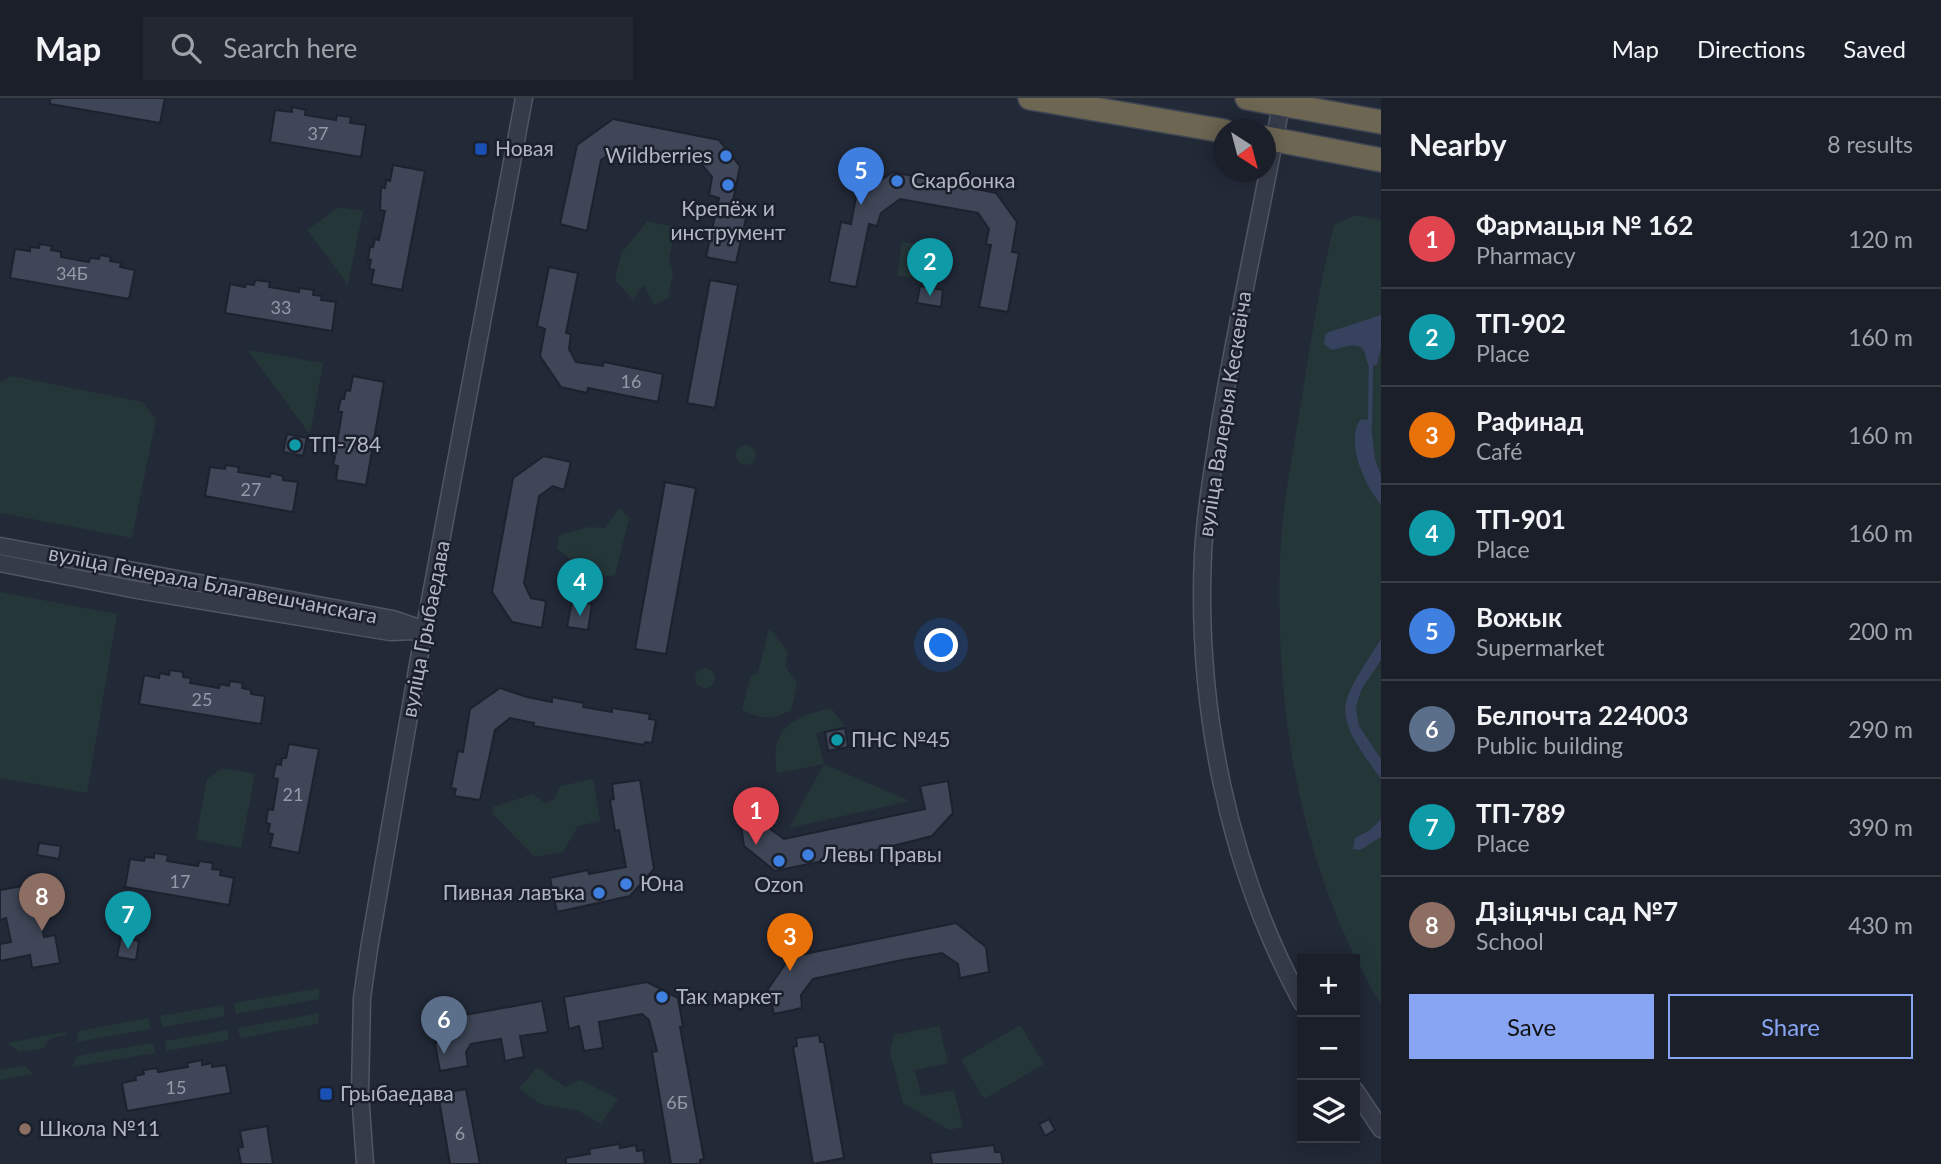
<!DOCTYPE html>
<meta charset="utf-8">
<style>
body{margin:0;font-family:Lato,sans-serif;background:#232731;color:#f1f3f6}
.controls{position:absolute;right:21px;bottom:21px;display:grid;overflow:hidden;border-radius:0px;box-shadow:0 4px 18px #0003}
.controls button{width:63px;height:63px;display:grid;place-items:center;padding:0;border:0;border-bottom:2px solid #383d46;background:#1a1f29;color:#f1f3f6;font:35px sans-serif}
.compass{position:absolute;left:1213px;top:21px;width:63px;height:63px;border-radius:50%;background:#1a1f29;box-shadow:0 4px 18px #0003;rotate:144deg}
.you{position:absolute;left:942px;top:548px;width:24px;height:24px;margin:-18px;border:5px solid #fff;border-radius:50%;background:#1a73e8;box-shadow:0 0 0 10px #1a73e833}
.badge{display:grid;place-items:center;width:46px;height:46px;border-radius:50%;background:#87a5f2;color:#fff;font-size:23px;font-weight:700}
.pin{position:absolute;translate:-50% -58px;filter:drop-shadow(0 2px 4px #0008)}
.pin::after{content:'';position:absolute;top:37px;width:24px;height:21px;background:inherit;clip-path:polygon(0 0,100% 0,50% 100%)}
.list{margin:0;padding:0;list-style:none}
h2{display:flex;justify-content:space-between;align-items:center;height:91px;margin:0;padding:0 28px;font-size:30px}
h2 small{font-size:23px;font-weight:400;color:#9fa2a8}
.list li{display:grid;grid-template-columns:46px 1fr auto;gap:21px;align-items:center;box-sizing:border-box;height:98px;padding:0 28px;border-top:2px solid #383d46}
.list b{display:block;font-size:26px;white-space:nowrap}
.list p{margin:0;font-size:23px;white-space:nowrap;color:#9fa2a8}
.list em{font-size:23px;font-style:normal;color:#9fa2a8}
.actions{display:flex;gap:14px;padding:21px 28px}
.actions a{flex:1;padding:16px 0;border:2px solid #87a5f2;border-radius:0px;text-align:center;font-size:24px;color:#87a5f2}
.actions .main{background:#87a5f2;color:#111}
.icon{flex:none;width:38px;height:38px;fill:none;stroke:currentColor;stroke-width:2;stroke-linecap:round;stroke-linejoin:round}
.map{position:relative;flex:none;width:1381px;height:1066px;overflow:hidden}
header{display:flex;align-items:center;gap:42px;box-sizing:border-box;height:98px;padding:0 35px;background:#1a1f29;border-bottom:2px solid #383d46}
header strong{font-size:33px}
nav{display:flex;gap:38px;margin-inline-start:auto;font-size:24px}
.search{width:490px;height:63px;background:#232731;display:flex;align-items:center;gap:18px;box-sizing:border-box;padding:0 24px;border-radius:0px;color:#9fa2a8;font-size:26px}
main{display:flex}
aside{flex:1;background:#1a1f29}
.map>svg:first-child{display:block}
.green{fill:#253639}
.water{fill:#36425e}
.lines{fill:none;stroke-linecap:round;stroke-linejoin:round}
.stream{stroke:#36425e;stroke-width:4.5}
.building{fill:#3e4657;stroke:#1d222e;stroke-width:2}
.minor-casing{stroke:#505662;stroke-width:19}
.highway-casing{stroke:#404652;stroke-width:26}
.minor{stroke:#353b48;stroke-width:16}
.highway{stroke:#6d6653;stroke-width:23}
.transit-dot{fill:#1a4fb4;stroke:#1b202c;stroke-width:2.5}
.shop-dot{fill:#3f7fe0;stroke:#1b202c;stroke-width:2.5}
.culture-dot{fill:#0f9aa8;stroke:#1b202c;stroke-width:2.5}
.education-dot{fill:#8d6e63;stroke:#1b202c;stroke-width:2.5}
.labels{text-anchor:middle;stroke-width:5;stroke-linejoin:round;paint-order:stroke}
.number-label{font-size:18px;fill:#949aa9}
.poi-label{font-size:21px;fill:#b0b6c4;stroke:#1b202c;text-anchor:start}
.street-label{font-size:21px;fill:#b0b6c4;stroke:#1b202c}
</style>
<header>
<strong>Map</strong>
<div class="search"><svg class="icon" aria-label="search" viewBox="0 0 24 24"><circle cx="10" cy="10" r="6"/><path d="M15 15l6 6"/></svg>Search here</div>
<nav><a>Map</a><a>Directions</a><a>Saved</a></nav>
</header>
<main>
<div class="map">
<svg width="1381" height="1066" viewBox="0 0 1381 1066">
<rect width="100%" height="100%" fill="#222937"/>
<path class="green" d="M 339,109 L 363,113 L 348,187 L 307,132 Z
M 1356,117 L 1381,122 L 1381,907 C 1301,772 1275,618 1280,462 C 1282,407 1293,354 1302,299 C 1311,242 1320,184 1334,127 Z
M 647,123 L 676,129 L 669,160 L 673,176 L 668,200 L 654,207 L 644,187 L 633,202 L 615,182 L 621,156 Z
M 902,144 L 939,149 L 946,158 L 941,182 L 897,178 Z
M 248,252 L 323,265 L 310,337 Z
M 11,278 L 143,304 L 156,321 L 132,440 L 0,415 L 0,285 Z
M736 357a10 10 0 1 1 20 0a10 10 0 1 1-20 0Z
M 619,410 L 629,420 L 615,477 L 595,480 L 557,451 L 559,437 L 589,429 L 605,430 Z
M 0,494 L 117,516 L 87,695 L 0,680 Z
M 769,530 L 788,554 L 785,568 L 797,586 L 791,612 C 770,623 762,621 742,612 L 751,577 L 758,575 Z
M695 580a10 10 0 1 1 20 0a10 10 0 1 1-20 0Z
M 831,610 L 845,628 L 816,635 L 824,666 L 910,703 L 789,730 L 824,666 L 777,675 C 769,630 793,619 831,610 Z
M 222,670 L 255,676 L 241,750 L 196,741 L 207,681 Z
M 593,681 L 600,723 L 578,728 L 563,754 L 534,759 L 492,715 L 493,709 L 533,696 L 545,705 L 555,701 L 560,688 Z
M 319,890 L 319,901 L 236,916 L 234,905 Z
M 223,907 L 225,918 L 162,929 L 160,918 Z
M 319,915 L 318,926 L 240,940 L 238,930 Z
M 149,920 L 151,931 L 77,944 L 78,933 Z
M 1020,927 L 1044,966 L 984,1001 L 961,962 Z
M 939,928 L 948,965 L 915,972 L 921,998 L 954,992 L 963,1029 L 949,1032 L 903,1005 L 890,954 L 894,937 Z
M 227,932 L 229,942 L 166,953 L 165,943 Z
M 66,934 L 65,937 L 52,940 L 46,945 L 45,950 L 19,954 L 7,945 Z
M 153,945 L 155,955 L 72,969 L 77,958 Z
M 24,968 L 34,976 L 0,982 L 0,972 Z
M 537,969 L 565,989 L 581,982 L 618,1001 L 601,1026 L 577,1012 L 542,1007 L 519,990 Z"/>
<path class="water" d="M 1381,217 L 1381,250 L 1377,267 L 1369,268 C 1367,264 1366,260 1365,256 C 1361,241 1342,250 1332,252 L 1324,246 L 1325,237 L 1329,234 Z
M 1361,321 L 1368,322 L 1371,326 L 1375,361 L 1381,377 L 1381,406 C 1365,388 1344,343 1361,321 Z
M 1381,541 L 1381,562 L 1361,592 L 1356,610 L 1359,628 L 1381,661 L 1381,681 C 1330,611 1337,611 1381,541 Z
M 1381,721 L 1381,739 L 1360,752 L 1353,751 L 1355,740 L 1370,732 Z"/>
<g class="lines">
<path class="stream" d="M 1370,327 L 1371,263"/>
</g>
<path class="building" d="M 50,0 L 165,0 L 160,25 L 50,6 Z
M 292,9 L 306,12 L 305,17 L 336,22 L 337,17 L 351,19 L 350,25 L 366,27 L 361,59 L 270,44 L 275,12 L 292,14 Z
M 613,21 L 719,42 L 740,68 L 733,103 L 749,106 L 736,165 L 706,159 L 719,100 L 709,97 L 712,79 L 699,63 L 621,48 L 601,62 L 587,133 L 560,126 L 577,47 Z
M 393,67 L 425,73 L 402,192 L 371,186 L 374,172 L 369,171 L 371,162 L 368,161 L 370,149 L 373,149 L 375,141 L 379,142 L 385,113 L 380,112 L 381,89 L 385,90 L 386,82 L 390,83 Z
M 893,74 L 996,95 L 1017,124 L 1012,154 L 1019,155 L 1008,214 L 979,209 L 991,147 L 986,146 L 989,131 L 978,115 L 900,101 L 881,115 L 877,128 L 869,126 L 856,189 L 829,184 L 841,124 L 851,126 L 856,99 Z
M 40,146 L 52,148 L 51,152 L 61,154 L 61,159 L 89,164 L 90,160 L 99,161 L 100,157 L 111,159 L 110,163 L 121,165 L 120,169 L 135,172 L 129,201 L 10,180 L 15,151 L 30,153 L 30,149 L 39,150 Z
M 549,169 L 578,175 L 566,235 L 571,236 L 569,251 L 576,264 L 603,268 L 604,264 L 663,276 L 658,304 L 588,290 L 587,295 L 561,289 L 540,258 L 545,231 L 537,228 Z
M 255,182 L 270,184 L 269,189 L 299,194 L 299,190 L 314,192 L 313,197 L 322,198 L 321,202 L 336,204 L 332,233 L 225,215 L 230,186 L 245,189 L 246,186 L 254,187 Z
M 710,182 L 738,187 L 715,310 L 687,305 Z
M 920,188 L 943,192 L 941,209 L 917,205 Z
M 353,278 L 384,284 L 366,387 L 336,382 L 338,368 L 333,367 L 335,358 L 331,357 L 333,344 L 337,345 L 342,314 L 338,314 L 341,300 L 344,301 L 346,292 L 350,293 Z
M 287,336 L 307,340 L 303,358 L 283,354 Z
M 544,358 L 571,364 L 564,392 L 553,388 L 539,398 L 524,485 L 531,500 L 546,503 L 542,530 L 512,524 L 492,494 L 513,380 Z
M 226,367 L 239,369 L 238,374 L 270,379 L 271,375 L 283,378 L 283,382 L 298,384 L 293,414 L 205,398 L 210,369 L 225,371 Z
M 665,384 L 696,390 L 666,556 L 635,551 Z
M 572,503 L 592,506 L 588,532 L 567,529 Z
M 170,572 L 183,574 L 183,579 L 191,580 L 190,585 L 219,590 L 220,586 L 229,588 L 230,583 L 243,585 L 242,590 L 251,592 L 251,596 L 265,598 L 261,626 L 139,606 L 144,577 L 159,580 L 160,575 L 169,577 Z
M 500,590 L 527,599 L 552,604 L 552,599 L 584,605 L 583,609 L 612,614 L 612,610 L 650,616 L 649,621 L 656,622 L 652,645 L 645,644 L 644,647 L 533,628 L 534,625 L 510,620 L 495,632 L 480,702 L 454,698 L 456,691 L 451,690 L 458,653 L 463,654 L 470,611 Z
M 845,630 L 848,649 L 828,653 L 825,634 Z
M 289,646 L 319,651 L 299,755 L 270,749 L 273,736 L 268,735 L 270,726 L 266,725 L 268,711 L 273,712 L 278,681 L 273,680 L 276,666 L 281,667 L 282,660 L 286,660 Z
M 640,682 L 654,771 L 630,798 L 557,814 L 550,780 L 588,772 L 589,776 L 626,769 L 619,732 L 615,733 L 610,702 L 614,701 L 612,686 Z
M 948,683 L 953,715 L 932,738 L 881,751 L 775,773 L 744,748 L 740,720 L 767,713 L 769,730 L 784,741 L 925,711 L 920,688 Z
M 39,745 L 61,748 L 59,761 L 37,757 Z
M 154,755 L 168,757 L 167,763 L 198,768 L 199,763 L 213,765 L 212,771 L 221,772 L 220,777 L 234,780 L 229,807 L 125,789 L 130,761 L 144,763 L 145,759 L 154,760 Z
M 23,788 L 28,815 L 39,812 L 44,839 L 55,837 L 60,865 L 32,870 L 30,857 L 0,863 L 0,846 L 11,844 L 6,820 L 0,822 L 0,792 Z
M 956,825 L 986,849 L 989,874 L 960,880 L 958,866 L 942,855 L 902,862 L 813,881 L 801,897 L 802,910 L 774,916 L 768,891 L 790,859 Z
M 121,839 L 139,843 L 136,862 L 117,859 Z
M 647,884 L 678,900 L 683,929 L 680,929 L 704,1061 L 700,1062 L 700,1066 L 671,1066 L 652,954 L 657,953 L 649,922 L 642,916 L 599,924 L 603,950 L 584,953 L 579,928 L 569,931 L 564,899 Z
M 542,903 L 548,934 L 520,938 L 524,959 L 505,963 L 501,941 L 471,946 L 466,954 L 468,968 L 440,973 L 435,946 L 459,918 Z
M 819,937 L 820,944 L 824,944 L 844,1060 L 813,1066 L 793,949 L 797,948 L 796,940 Z
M 202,962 L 202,967 L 212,965 L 212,969 L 226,967 L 231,995 L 127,1013 L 122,985 L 136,982 L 135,978 L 144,976 L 143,972 L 157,970 L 158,974 L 188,969 L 187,965 Z
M 466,991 L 480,1066 L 450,1066 L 438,996 Z
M 1049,1021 L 1055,1032 L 1045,1038 L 1039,1026 Z
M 267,1028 L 273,1066 L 241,1066 L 238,1050 L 243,1049 L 240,1033 Z
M 619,1046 L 620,1050 L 636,1047 L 637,1053 L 643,1052 L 645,1066 L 566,1066 L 566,1060 L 590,1056 L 589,1051 Z
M 994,1047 L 995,1054 L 1001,1054 L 1003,1066 L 932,1066 L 930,1055 Z"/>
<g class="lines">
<g class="minor-casing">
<path id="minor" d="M 1281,7 C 1261,115 1237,222 1219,330 C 1213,372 1205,413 1203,456 C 1196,610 1228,769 1302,905
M 0,448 L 393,521 L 425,532
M 0,465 L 137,492 L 390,534 L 415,533
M 1355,992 L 1381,1031
M 365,1066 L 360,995 L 362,900 L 369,851 L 418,566 L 524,0"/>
</g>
<g class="highway-casing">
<path id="highway" d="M 1030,0 L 1224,33
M 1247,0 L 1381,24
M 1266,40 L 1381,62"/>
</g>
<use href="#minor" class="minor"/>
<use href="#highway" class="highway"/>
</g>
<g class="transit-dot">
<rect x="474" y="44" width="14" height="14" rx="3.5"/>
<rect x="319" y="989" width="14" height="14" rx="3.5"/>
</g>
<g class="shop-dot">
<circle cx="726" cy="58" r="7"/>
<circle cx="897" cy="83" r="7"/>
<circle cx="728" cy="87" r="7"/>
<circle cx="808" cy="757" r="7"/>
<circle cx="779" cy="763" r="7"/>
<circle cx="626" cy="786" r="7"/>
<circle cx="599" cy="795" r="7"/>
<circle cx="662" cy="899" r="7"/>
</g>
<g class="culture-dot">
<circle cx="295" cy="347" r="7"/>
<circle cx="837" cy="642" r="7"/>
</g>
<circle class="education-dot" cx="25" cy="1031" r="7"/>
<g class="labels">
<g class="number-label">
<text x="318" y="42">37</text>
<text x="72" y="182">34Б</text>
<text x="281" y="216">33</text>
<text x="631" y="290">16</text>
<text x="251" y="398">27</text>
<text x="202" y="608">25</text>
<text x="293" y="703">21</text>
<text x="180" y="790">17</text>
<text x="176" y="996">15</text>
<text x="677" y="1011">6Б</text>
<text x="460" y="1042">6</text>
</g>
<g class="poi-label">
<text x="495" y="58">Новая</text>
<text x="712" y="65" text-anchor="end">Wildberries</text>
<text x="911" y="90">Скарбонка</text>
<text x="728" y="118" text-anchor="middle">Крепёж и<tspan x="728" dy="24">инструмент</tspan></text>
<text x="309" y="354">ТП-784</text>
<text x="851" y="649">ПНС №45</text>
<text x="822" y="764">Левы Правы</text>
<text x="640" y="793">Юна</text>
<text x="779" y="794" text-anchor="middle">Ozon</text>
<text x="585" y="802" text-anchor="end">Пивная лавъка</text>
<text x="676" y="906">Так маркет</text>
<text x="340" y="1003">Грыбаедава</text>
<text x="39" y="1038">Школа №11</text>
</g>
<g class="street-label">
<text transform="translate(1225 316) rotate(-81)" y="7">вуліца Валерыя Кескевіча</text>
<text transform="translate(213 487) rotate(11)" y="7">вуліца Генерала Благавешчанскага</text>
<text transform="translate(426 531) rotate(-79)" y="7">вуліца Грыбаедава</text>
</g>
</g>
</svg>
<div class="controls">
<button>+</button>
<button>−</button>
<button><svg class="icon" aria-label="layers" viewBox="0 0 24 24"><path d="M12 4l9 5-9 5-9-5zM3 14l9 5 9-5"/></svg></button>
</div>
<svg class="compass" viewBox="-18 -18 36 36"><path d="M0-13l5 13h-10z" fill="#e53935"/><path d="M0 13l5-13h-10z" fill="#9fa2a8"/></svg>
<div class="you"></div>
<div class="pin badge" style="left:756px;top:747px;background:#e0444e">1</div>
<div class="pin badge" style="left:930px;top:198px;background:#0f9aa8">2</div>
<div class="pin badge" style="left:790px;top:873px;background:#e8710a">3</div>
<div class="pin badge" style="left:580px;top:518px;background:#0f9aa8">4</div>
<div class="pin badge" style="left:861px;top:107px;background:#3f7fe0">5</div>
<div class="pin badge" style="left:444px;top:956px;background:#5c6f8a">6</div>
<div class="pin badge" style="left:128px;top:851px;background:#0f9aa8">7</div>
<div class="pin badge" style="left:42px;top:833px;background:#8d6e63">8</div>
</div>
<aside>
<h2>Nearby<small>8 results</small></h2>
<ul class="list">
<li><span class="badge" style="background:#e0444e">1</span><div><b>Фармацыя № 162</b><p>Pharmacy</p></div><em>120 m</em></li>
<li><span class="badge" style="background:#0f9aa8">2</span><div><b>ТП-902</b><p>Place</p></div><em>160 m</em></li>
<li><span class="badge" style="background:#e8710a">3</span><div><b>Рафинад</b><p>Café</p></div><em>160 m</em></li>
<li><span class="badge" style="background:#0f9aa8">4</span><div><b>ТП-901</b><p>Place</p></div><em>160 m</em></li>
<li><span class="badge" style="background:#3f7fe0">5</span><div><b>Вожык</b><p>Supermarket</p></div><em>200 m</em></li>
<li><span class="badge" style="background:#5c6f8a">6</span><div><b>Белпочта 224003</b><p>Public building</p></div><em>290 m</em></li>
<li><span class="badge" style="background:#0f9aa8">7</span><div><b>ТП-789</b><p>Place</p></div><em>390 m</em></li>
<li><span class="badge" style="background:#8d6e63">8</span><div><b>Дзіцячы сад №7</b><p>School</p></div><em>430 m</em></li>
</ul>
<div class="actions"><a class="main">Save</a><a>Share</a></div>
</aside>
</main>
